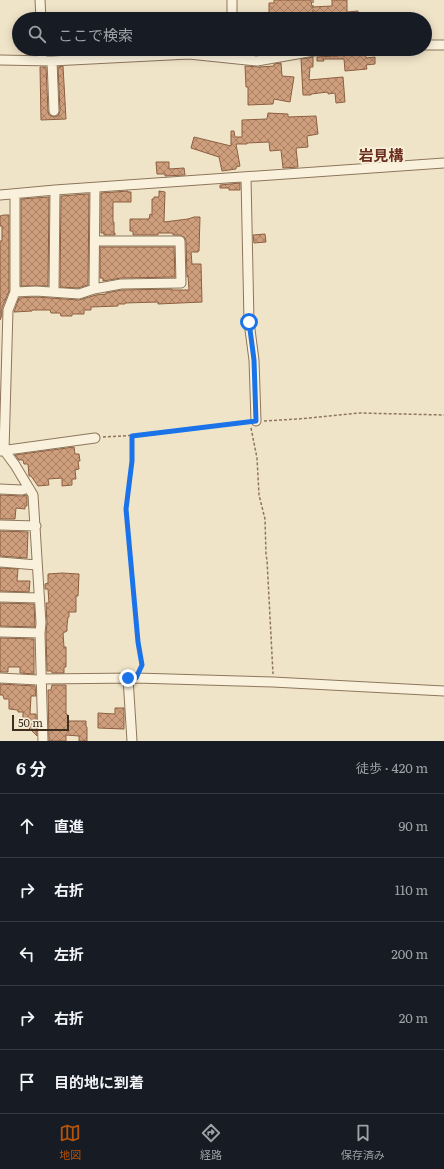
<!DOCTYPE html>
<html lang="ja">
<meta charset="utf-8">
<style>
body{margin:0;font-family:Literata,"Noto Sans JP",serif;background:#20242c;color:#f1f3f6}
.scale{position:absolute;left:12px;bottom:10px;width:57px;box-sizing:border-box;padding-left:4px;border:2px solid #3d2e20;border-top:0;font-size:11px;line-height:14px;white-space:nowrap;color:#3d2e20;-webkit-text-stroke:3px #f7eed8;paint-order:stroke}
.stop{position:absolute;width:12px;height:12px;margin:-9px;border:3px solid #1a73e8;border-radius:50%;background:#fff}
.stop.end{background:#1a73e8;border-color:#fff;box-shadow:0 1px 4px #0008}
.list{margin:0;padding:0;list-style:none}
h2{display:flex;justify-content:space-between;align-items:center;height:52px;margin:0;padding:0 16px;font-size:17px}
h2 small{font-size:13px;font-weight:400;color:#9ea1a6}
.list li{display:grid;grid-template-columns:26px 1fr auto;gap:12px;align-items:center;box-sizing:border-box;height:64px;padding:0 16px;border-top:1px solid #363941}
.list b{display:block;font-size:15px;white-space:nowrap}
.list em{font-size:13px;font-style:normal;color:#9ea1a6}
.icon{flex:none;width:22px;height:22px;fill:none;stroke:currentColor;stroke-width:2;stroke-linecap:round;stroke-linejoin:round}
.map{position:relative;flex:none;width:444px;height:741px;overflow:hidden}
.search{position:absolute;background:#171b24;box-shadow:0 2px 10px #0003;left:12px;right:12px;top:12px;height:44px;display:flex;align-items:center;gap:10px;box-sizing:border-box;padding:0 14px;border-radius:22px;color:#9ea1a6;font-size:15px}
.sheet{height:372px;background:#171b24}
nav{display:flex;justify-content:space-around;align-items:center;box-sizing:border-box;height:56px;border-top:1px solid #363941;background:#171b24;font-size:11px;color:#9ea1a6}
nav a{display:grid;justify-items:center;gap:2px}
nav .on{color:#b45309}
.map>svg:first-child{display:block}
.building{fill:url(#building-cross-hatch);stroke:#8d5f41}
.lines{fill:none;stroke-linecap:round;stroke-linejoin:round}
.street-casing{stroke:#8d765c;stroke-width:11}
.path{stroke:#8d765c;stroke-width:1.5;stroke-dasharray:3 2;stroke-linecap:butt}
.street{stroke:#faf1dc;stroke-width:9}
.route{stroke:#1a73e8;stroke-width:5}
.labels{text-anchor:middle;stroke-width:4;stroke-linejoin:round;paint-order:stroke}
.quarter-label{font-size:15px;font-weight:bold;fill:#6b2e1e;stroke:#f7eed8}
</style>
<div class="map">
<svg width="444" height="741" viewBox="0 0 444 741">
<defs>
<pattern id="building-cross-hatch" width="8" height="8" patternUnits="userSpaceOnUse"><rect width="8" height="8" fill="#cf9f7d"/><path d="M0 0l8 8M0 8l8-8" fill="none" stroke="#a98266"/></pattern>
</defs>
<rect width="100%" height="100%" fill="#f0e4c8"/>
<path class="building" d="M 274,0 L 311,0 L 312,7 L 332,6 L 332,0 L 347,0 L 347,12 L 358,11 L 359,19 L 317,19 L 317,16 L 274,16 L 274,14 L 269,14 L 269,3 L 274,3 Z
M 403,13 L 403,19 L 385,19 L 385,14 Z
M 229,49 L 248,49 L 248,54 L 228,52 Z
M 357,50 L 365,50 L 366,58 L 375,57 L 375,64 L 366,65 L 367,69 L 345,71 L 344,59 L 323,59 L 324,61 L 317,61 L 317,57 L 351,55 L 355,54 Z
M 313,57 L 313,67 L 310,67 L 309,80 L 343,77 L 345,102 L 336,103 L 335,93 L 328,94 L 328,92 L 311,94 L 311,95 L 303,95 L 301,59 Z
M 281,63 L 282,76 L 294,77 L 290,102 L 274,99 L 273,104 L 248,105 L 248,87 L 246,87 L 245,66 L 259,67 L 274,66 L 274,64 Z
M 63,66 L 66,119 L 41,120 L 40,67 L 46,67 L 48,111 L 49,115 L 54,117 L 58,116 L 60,111 L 58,67 Z
M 268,113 L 288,114 L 288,117 L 316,116 L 318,134 L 307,136 L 308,147 L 296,148 L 298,167 L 283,168 L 281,150 L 270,151 L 269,142 L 247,143 L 247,144 L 236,144 L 240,166 L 236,167 L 236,169 L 222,171 L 219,157 L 191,148 L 194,137 L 231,146 L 231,131 L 234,131 L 235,137 L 242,137 L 242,120 L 267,119 Z
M 156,162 L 169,162 L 169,169 L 184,168 L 185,175 L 165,176 L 165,174 L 157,174 Z
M 240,183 L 240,190 L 229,190 L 229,188 L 220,188 L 220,185 Z
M 128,191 L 128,192 L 131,192 L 131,202 L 113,202 L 113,222 L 114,222 L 114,233 L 115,233 L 115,235 L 104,235 L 104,233 L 101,233 L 101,193 Z
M 159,191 L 165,192 L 164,222 L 188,219 L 194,217 L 200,217 L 199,251 L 198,251 L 198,252 L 191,252 L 192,264 L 201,264 L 202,302 L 158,304 L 158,302 L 125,303 L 125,304 L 118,304 L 118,306 L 91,307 L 91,310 L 84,310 L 84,314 L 72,314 L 72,316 L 61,316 L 60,313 L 51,313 L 50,310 L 32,310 L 32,311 L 14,312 L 19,298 L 36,297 L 79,300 L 96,295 L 106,294 L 106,293 L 122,290 L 172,289 L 172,290 L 189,290 L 188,276 L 187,277 L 186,241 L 185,238 L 180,235 L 173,235 L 173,233 L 158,233 L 158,235 L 133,235 L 133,231 L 130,231 L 130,219 L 149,219 L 150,214 L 152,215 L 152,199 L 154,199 L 154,197 L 159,197 Z
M 87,194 L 89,194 L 88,285 L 78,288 L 60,287 L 61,196 Z
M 49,197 L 48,286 L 21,286 L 21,199 Z
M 4,215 L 9,215 L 9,291 L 2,308 L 2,315 L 0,320 L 0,241 L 2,241 L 2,226 L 0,226 L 0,216 Z
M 265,234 L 266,242 L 254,243 L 253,235 Z
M 100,247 L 174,247 L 175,277 L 121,278 L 103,281 L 103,278 L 100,278 Z
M 74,447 L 75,454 L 79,454 L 80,461 L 78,461 L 79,469 L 75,470 L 76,479 L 72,479 L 72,485 L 62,486 L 62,478 L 48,479 L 49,485 L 38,486 L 31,476 L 29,476 L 28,464 L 24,464 L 23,460 L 19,460 L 15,455 Z
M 0,495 L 22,496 L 26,495 L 27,497 L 27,506 L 25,506 L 25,509 L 16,508 L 15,519 L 0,519 Z
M 0,531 L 28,532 L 27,558 L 0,556 Z
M 0,568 L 18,569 L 17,581 L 30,581 L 29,592 L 0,591 Z
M 62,573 L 79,574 L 78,596 L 76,596 L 76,612 L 69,612 L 69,617 L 68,617 L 67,626 L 67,631 L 63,633 L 64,647 L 66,647 L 66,667 L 64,667 L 64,673 L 52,673 L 52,671 L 47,671 L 46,633 L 47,623 L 46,603 L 49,603 L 48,589 L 45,589 L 45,584 L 48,583 L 48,574 Z
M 0,603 L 34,604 L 35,627 L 0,626 Z
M 0,638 L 34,639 L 34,674 L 20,673 L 20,667 L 8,667 L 8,672 L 0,672 Z
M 0,684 L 35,686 L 36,696 L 31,696 L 30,714 L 36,714 L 37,736 L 24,723 L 24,720 L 23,720 L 23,712 L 18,712 L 18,710 L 9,709 L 9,699 L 4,699 L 3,695 L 0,695 Z
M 52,685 L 66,685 L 66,714 L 67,714 L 68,721 L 86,721 L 86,727 L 87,727 L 87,741 L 79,741 L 79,736 L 66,735 L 66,741 L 49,741 L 48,690 L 51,690 Z
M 115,708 L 124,708 L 124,729 L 98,728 L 98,713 L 115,714 Z"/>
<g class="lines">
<g class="street-casing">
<path id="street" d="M 40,0 L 41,19
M 232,0 L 232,19
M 425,45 L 444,45
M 42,49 L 42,60
M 0,60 L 52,61 L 189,54 L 257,61 L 314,51 L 351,49
M 52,61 L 54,111
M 246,177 L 249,322 L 254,360 L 256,421
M 15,194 L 15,292 L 8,310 L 4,450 L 15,465 L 33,495 L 41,623 L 40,633 L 43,741
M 0,195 L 55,190 L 444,163
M 94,289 L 95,188
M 15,292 L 36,291 L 79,294 L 94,289 L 121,284 L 181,283 L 180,241 L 95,241
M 54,292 L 55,190
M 0,451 L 95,438
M 0,489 L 22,490 L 29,488
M 0,525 L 36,526
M 0,562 L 37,565
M 0,597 L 39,598
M 0,632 L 40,633
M 0,678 L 38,680 L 41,679 L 136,678 L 273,682 L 444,691
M 128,678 L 132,741"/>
</g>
<path class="path" d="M 313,0 L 313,19
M 264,421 L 298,419 L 360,413 L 444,415
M 251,428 L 257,458 L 259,495 L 265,519 L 266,555 L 267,560 L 273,674
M 132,436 L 132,461 L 127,509 L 138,642 L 142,665 L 140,670
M 103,437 L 139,435 L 249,422"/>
<use href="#street" class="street"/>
</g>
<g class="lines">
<path class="route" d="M 128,678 L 136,678 L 142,665 L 138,642 L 126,509 L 132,461 L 132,436 L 256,421 L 254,360 L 249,322"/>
</g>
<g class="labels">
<g class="quarter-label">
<text x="381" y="161">岩見構</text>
</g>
</g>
</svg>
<div class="scale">50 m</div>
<div class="stop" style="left:249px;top:322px"></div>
<div class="stop end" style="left:128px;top:678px"></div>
<div class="search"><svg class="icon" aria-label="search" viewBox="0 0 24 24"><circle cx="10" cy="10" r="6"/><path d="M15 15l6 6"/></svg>ここで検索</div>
</div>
<section class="sheet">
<h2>6 分<small>徒歩 · 420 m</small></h2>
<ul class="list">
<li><svg class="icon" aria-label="ahead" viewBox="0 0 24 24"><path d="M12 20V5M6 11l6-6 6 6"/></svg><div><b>直進</b></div><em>90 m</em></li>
<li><svg class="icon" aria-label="right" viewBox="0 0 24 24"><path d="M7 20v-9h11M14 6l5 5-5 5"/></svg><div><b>右折</b></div><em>110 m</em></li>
<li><svg class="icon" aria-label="left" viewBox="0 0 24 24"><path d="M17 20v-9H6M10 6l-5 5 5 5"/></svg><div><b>左折</b></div><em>200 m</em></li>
<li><svg class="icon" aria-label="right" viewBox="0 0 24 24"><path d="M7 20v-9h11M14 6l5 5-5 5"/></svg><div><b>右折</b></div><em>20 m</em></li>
<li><svg class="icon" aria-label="arrive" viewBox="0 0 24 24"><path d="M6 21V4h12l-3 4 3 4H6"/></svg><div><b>目的地に到着</b></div></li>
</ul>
</section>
<nav>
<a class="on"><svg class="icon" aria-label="map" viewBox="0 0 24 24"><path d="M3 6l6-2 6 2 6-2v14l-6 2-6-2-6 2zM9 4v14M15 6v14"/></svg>地図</a>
<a><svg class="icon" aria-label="directions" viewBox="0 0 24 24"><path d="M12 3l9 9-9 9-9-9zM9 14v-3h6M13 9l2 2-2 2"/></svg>経路</a>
<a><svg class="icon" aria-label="saved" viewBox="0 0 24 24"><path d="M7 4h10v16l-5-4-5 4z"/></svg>保存済み</a>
</nav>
